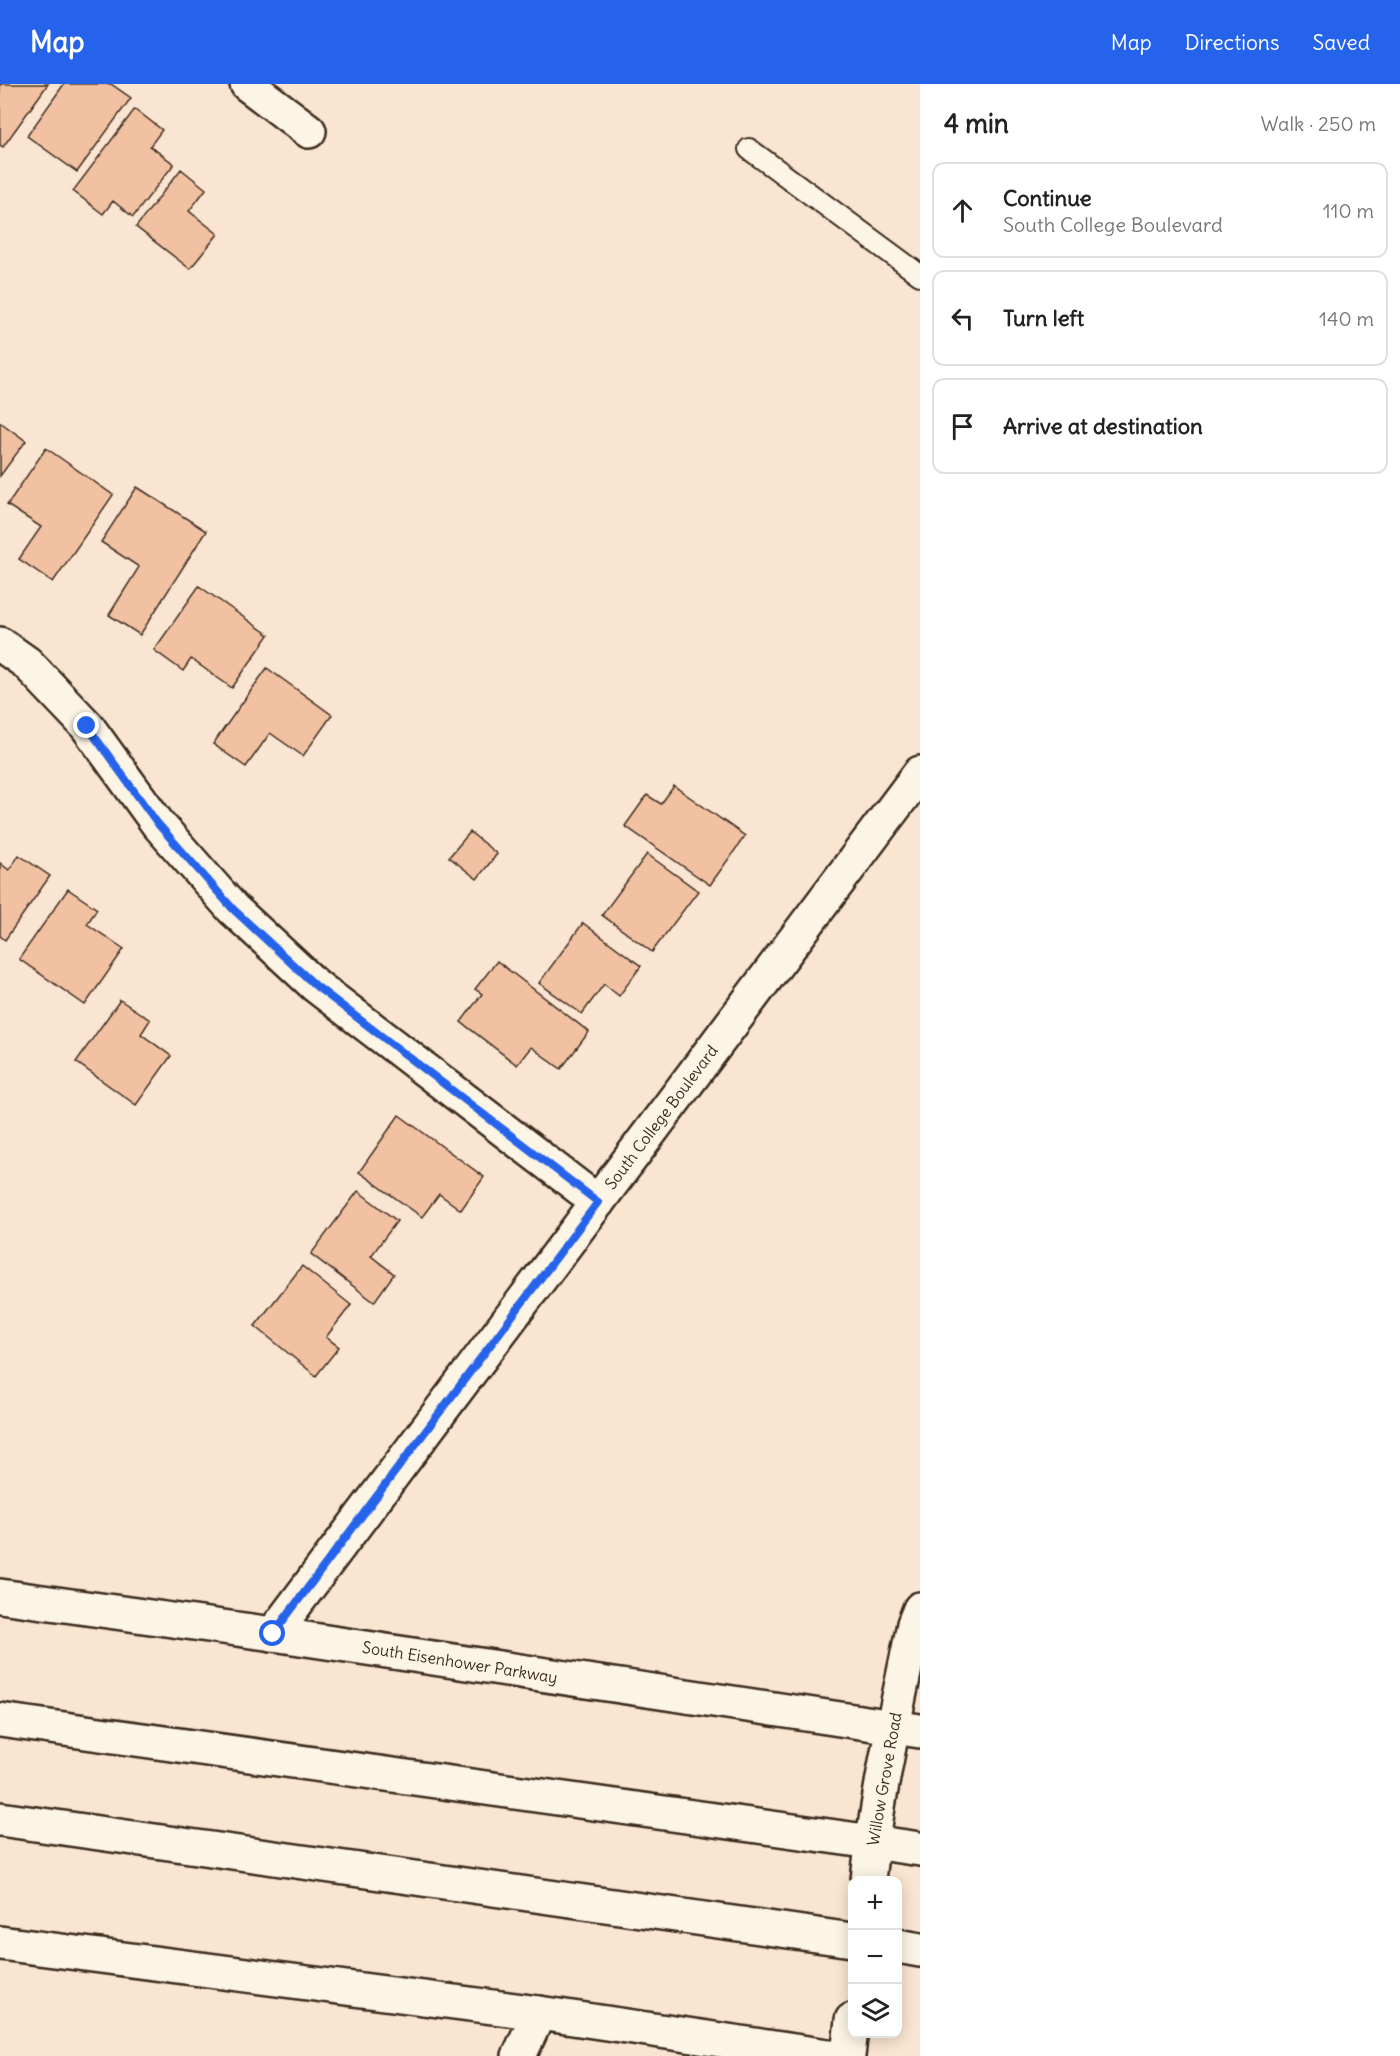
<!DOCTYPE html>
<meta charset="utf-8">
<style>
body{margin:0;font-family:Delius,sans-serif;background:#f2f2f2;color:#222}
.controls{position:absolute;right:18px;bottom:18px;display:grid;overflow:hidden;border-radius:12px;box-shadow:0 3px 15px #0003}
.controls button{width:54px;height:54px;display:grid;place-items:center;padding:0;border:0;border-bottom:2px solid #e0e0e0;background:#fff;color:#222;font:30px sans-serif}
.stop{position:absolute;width:18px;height:18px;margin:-14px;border:4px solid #2563eb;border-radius:50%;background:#fff}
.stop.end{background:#2563eb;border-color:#fff;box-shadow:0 2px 6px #0008}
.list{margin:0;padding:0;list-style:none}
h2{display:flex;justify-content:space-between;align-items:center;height:78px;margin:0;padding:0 24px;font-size:26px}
h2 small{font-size:20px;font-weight:400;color:#767676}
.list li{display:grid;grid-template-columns:39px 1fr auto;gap:18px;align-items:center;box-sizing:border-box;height:96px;margin:0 12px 12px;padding:0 12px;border:2px solid #e0e0e0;border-radius:12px}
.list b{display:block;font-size:22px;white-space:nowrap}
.list p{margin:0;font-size:20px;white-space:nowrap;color:#767676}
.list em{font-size:20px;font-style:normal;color:#767676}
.icon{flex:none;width:33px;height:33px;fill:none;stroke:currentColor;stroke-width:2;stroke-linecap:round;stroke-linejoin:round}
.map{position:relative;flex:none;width:920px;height:1972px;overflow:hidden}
header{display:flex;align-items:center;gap:36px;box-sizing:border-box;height:84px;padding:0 30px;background:#2563eb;color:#fff}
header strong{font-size:28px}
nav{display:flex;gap:33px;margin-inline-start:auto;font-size:21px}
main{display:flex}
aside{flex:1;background:#fff}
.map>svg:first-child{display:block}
.building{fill:#f2c1a2;stroke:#3b2a1e;stroke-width:1.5}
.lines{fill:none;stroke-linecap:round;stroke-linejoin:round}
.service-casing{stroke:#3b2a1e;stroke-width:24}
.minor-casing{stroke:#3b2a1e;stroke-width:38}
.tertiary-casing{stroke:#3b2a1e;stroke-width:38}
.trunk-casing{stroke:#3b2a1e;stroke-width:38}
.motorway-casing{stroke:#3b2a1e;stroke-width:38}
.service{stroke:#fcf5e5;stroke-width:20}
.minor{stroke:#fcf5e5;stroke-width:33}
.tertiary{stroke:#fcf5e5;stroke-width:33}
.trunk{stroke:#fcf5e5;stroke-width:33}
.motorway{stroke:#fcf5e5;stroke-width:33}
.route{stroke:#2563eb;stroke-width:8}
.labels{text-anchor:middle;stroke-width:4.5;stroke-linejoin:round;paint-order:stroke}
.street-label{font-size:16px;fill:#3b2a1e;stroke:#fcf5e5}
</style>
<header>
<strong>Map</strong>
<nav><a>Map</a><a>Directions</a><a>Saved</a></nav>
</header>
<main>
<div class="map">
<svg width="920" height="1972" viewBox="0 0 920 1972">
<rect width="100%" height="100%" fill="#f9e5d1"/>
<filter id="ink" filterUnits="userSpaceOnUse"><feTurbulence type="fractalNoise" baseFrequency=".0167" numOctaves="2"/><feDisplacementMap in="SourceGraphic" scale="12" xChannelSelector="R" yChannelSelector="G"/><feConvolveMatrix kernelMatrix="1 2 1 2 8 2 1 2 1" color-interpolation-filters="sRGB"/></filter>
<g filter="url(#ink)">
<path class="building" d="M 0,0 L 48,0 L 3,63 L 0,61 Z
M 64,0 L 111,0 L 131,14 L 77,88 L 27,52 Z
M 135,25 L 162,46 L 150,62 L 174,80 L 133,133 L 113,117 L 103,130 L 73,107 Z
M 181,85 L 206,105 L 189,127 L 218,150 L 190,185 L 136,143 Z
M 0,338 L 26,357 L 0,392 Z
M 46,364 L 113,411 L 53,498 L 19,475 L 41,443 L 7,421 Z
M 137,403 L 206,447 L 140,551 L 109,531 L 139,483 L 101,458 Z
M 199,502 L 269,551 L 232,604 L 191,575 L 183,587 L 154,566 Z
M 267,584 L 332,631 L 303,672 L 270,649 L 246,683 L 213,660 Z
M 674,702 L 745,752 L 710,801 L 625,742 L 647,711 L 661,720 Z
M 470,748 L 497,770 L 477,795 L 449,773 Z
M 647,770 L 698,807 L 652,868 L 602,831 Z
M 19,771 L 50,792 L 5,856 L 0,852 L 0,779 L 9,786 Z
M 68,805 L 97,825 L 87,840 L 124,865 L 85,921 L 19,875 Z
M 583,839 L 641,882 L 619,912 L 604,900 L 582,930 L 539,899 Z
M 497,877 L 589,948 L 561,985 L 531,963 L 517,981 L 461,938 L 482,910 L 475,905 Z
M 120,916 L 150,936 L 141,950 L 171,972 L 136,1021 L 76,978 Z
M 399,1031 L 484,1093 L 461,1126 L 439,1110 L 422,1133 L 359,1088 Z
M 358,1107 L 397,1137 L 371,1172 L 394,1190 L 374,1218 L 311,1170 Z
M 302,1182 L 351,1221 L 326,1253 L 339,1263 L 316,1292 L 255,1242 Z"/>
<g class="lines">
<g class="service-casing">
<path id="service" d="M 749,65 L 920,191"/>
</g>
<g class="minor-casing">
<path id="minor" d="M 247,0 L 309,47
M 0,560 L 27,579 L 87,642 L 158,740 L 233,825 L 316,902 L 598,1118
M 273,1550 L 920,689
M 868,1796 C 877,1710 897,1625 914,1540 L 920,1525
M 519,1972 L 539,1929
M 848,1972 L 852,1936"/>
</g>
<g class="tertiary-casing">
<path id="tertiary" d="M 0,1512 L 273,1550 L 920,1647
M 0,1859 L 539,1929 L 828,1972"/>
</g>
<g class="trunk-casing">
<path id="trunk" d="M 872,1758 L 920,1765
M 898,1862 L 920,1866"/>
</g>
<g class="motorway-casing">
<path id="motorway" d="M 0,1636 L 872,1758
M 0,1735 L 852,1856"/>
</g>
<use href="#service" class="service"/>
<use href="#minor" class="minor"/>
<use href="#tertiary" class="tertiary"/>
<use href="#trunk" class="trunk"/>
<use href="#motorway" class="motorway"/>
</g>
</g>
<g class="lines" filter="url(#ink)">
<path class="route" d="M 87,642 L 158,740 L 233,825 L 316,902 L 598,1118 L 273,1550"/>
</g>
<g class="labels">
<g class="street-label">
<text transform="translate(661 1033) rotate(-53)" y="6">South College Boulevard</text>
<text transform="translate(460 1578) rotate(9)" y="6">South Eisenhower Parkway</text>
<text transform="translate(884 1695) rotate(-80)" y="6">Willow Grove Road</text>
</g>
</g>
</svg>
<div class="controls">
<button>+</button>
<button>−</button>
<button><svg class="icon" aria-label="layers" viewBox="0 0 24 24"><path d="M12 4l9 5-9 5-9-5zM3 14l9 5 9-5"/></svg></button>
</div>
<div class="stop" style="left:273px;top:1550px"></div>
<div class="stop end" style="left:87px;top:642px"></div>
</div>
<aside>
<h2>4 min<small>Walk · 250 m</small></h2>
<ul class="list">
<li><svg class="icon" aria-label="ahead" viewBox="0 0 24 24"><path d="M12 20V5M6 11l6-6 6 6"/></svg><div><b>Continue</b><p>South College Boulevard</p></div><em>110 m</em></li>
<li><svg class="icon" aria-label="left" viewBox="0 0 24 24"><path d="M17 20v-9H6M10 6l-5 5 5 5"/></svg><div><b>Turn left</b></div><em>140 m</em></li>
<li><svg class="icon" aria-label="arrive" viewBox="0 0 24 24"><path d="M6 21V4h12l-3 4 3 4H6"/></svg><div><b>Arrive at destination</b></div></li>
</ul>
</aside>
</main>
